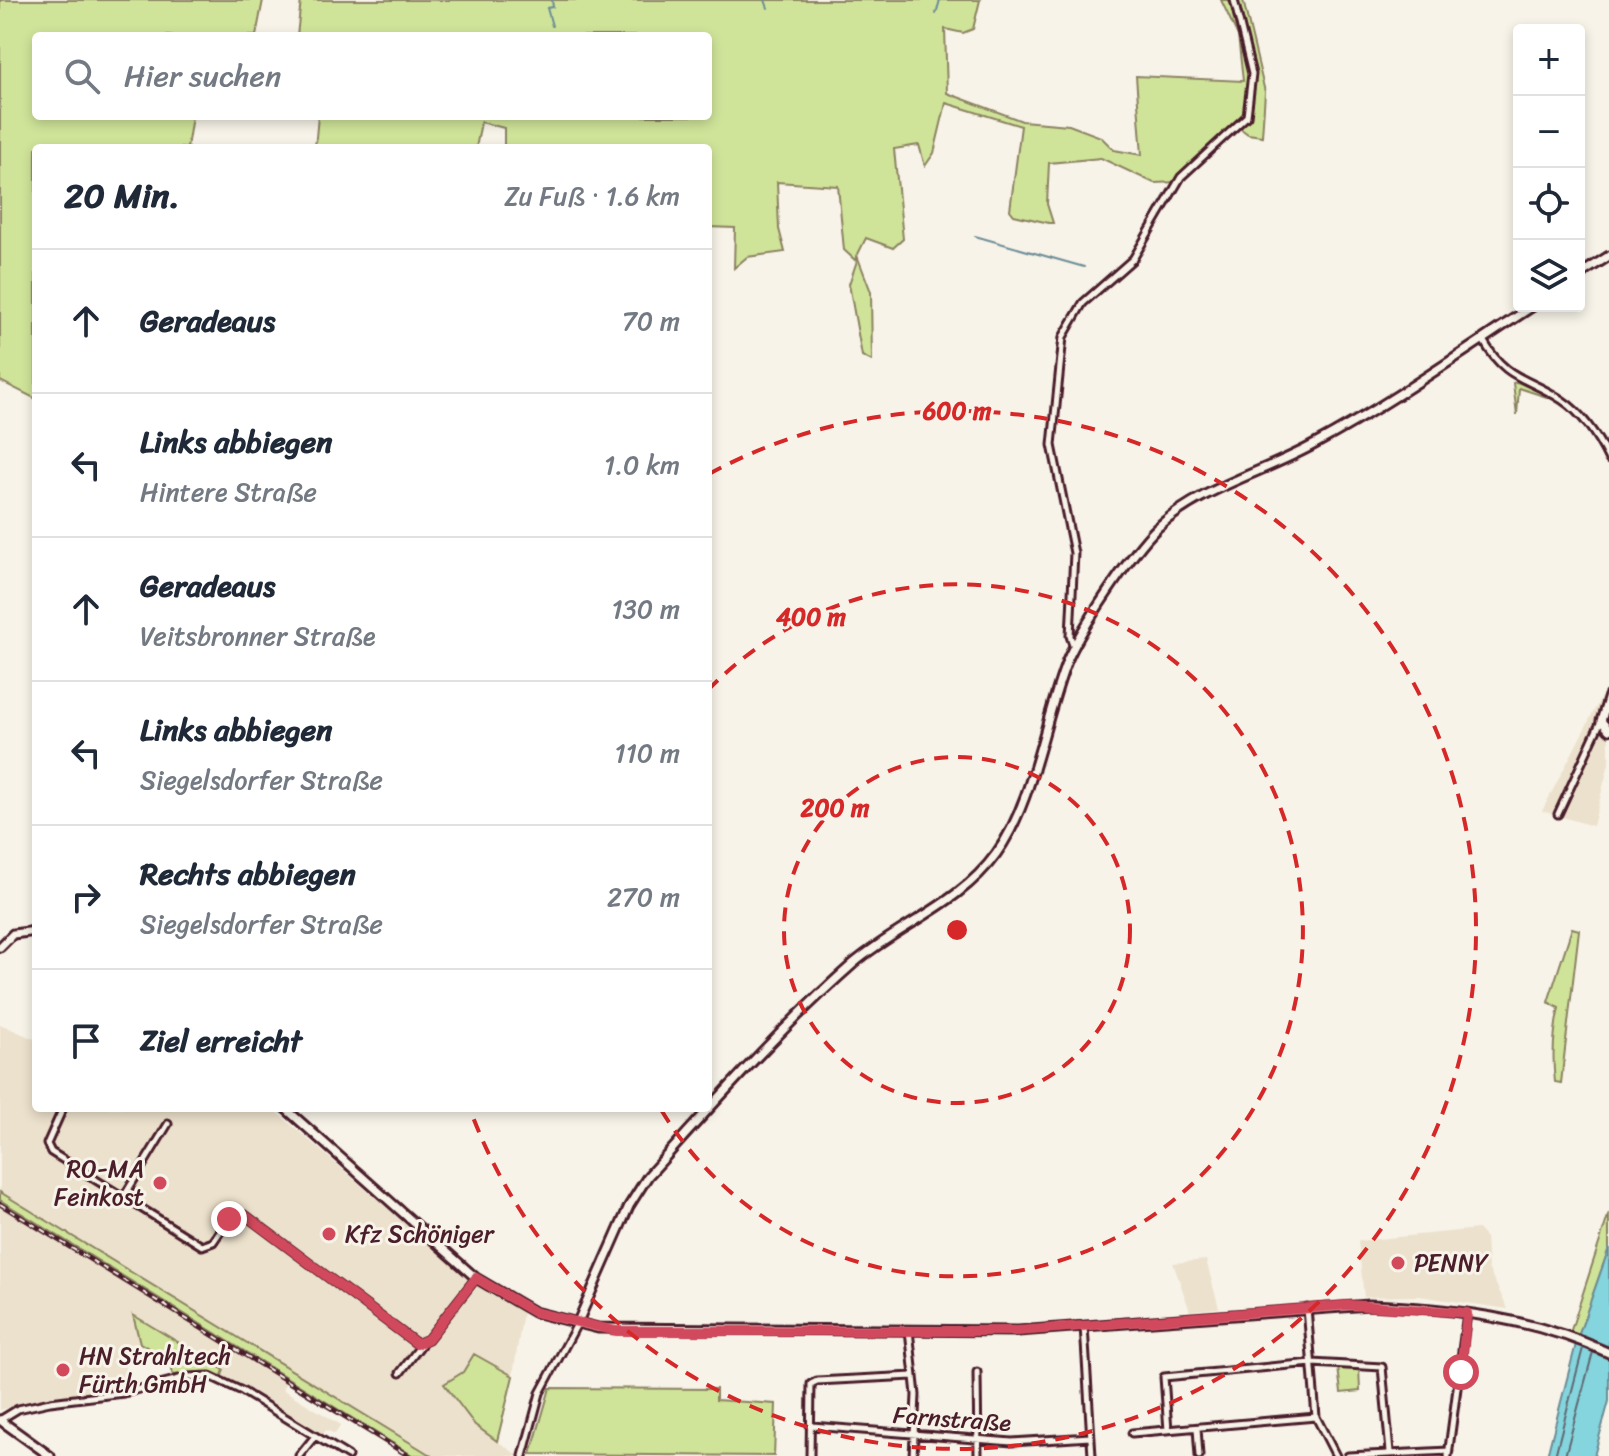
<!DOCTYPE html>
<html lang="de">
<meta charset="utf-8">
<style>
body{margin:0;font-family:Sriracha,sans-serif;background:#f6f6f7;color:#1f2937}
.controls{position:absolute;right:24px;top:24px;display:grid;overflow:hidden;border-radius:8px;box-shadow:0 4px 12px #0003}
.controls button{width:72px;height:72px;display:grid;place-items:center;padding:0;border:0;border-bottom:2px solid #e0e1e3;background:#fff;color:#1f2937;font:40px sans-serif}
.stop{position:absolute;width:24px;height:24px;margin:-18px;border:6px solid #d1495b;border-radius:50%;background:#fff}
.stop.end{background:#d1495b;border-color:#fff;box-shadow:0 2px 8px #0008}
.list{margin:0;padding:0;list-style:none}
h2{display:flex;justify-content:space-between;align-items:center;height:104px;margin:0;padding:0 32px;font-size:34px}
h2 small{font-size:26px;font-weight:400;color:#747a83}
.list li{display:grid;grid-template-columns:52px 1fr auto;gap:24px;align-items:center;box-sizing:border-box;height:144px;padding:0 32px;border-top:2px solid #e0e1e3}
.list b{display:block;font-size:30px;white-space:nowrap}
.list p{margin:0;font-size:26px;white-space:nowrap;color:#747a83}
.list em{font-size:26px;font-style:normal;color:#747a83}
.icon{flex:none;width:44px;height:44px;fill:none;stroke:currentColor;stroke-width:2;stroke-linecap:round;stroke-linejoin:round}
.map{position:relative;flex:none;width:1609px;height:1456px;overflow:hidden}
.search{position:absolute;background:#fff;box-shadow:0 4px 12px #0003;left:32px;top:32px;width:680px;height:88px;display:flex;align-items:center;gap:20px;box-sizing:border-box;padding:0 28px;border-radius:8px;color:#747a83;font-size:30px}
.panel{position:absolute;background:#fff;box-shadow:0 4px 12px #0003;left:32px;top:144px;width:680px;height:968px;border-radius:8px}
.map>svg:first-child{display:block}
.built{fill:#ece1cc}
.green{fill:#cfe499;stroke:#8c8262;stroke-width:2}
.water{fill:#84d5dd;stroke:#6d8c96;stroke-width:2}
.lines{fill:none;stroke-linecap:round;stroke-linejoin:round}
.shore{stroke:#616872;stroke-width:2}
.stream{stroke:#6d8c96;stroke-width:2}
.street-casing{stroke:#4a1f2b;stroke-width:11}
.secondary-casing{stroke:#4a1f2b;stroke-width:13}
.street{stroke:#f7f3e8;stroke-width:5}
.secondary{stroke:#f7f3e8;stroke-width:7}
.rail-casing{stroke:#4a1f2b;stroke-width:5}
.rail{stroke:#f7f3e8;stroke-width:2;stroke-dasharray:6;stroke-linecap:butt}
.route{stroke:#d1495b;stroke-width:10}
.ring{fill:none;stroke:#d62828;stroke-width:4;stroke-dasharray:14 10}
.poi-dot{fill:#d1495b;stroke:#f7f3e8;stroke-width:3}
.labels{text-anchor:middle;stroke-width:6;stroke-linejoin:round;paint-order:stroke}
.poi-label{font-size:24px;fill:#4a1f2b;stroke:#f7f3e8;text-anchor:start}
.street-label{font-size:24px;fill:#4a1f2b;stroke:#f7f3e8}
.centre{fill:#d62828;stroke:#f7f3e8;stroke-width:4}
.ring-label{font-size:24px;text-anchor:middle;font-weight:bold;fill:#d62828;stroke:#f7f3e8;stroke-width:6;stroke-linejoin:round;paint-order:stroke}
</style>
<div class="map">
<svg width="1609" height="1456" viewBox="0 0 1609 1456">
<rect width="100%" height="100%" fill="#f7f3e8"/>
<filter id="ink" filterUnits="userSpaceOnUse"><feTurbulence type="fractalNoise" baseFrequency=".0125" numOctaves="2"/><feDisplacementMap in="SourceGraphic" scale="16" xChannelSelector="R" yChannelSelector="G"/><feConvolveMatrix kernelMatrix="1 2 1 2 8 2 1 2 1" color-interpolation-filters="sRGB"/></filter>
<g filter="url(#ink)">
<path class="built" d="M 1609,682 L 1609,763 L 1593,826 L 1542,811 Z
M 0,1024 L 36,1040 L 36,1108 L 272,1108 L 474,1283 L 523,1312 L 511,1387 L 497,1441 L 519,1456 L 432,1456 L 0,1192 Z
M 0,1200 L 288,1378 L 282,1389 L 341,1425 L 335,1434 L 326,1430 L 322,1436 L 221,1378 L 224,1371 L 133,1316 L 140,1343 L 123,1345 L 127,1388 L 29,1402 L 0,1410 Z
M 1478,1229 L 1486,1238 L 1488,1268 L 1508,1309 L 1419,1296 L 1364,1297 L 1358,1241 Z
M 1206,1260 L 1219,1308 L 1190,1311 L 1173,1263 Z"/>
<path class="green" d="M 0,0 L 263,0 L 256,36 L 36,36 L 36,116 L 192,116 L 187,148 L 36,148 L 36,399 L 0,381 Z
M 301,0 L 980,0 L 973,29 L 963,33 L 945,29 L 947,93 L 1022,121 L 1069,125 L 1101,137 L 1114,150 L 1142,155 L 1136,76 L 1243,81 L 1238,36 L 1221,0 L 1243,0 L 1265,92 L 1262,136 L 1248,134 L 1237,126 L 1179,182 L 1154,183 L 1101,158 L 1049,163 L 1047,204 L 1053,223 L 1049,223 L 1014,215 L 1010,210 L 1021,126 L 946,103 L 934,153 L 925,166 L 919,145 L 894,149 L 903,239 L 893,248 L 866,238 L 855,260 L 844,250 L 838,186 L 777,182 L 779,229 L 785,252 L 747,257 L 734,268 L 735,228 L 708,227 L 708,148 L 504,148 L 504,128 L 481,122 L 476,148 L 315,148 L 318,116 L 708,116 L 708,36 L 297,36 Z
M 858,258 L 871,292 L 872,361 L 862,356 L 849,284 Z
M 1517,382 L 1552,397 L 1553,399 L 1519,388 L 1517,415 L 1513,383 Z
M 1572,928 L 1579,930 L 1561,1083 L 1555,1082 C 1552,1056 1553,1034 1559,1008 L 1548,1002 Z
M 0,1192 L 432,1456 L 412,1455 L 0,1200 Z
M 1609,1213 L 1609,1248 L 1577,1340 L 1569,1337 L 1571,1330 Z
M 133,1315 L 224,1370 L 221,1378 L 204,1372 L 173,1375 L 170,1361 L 140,1343 Z
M 474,1354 L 513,1376 L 497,1441 L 475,1425 L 444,1384 L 463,1372 Z
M 1338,1367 L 1359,1367 L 1360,1391 L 1341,1393 Z
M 550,1388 L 716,1389 L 716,1400 L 776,1404 L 774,1456 L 531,1454 Z"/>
<path class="water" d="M 1609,1248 L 1609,1401 L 1594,1456 L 1547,1456 L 1577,1340 Z"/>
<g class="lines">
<path class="shore" d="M 1555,1456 L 1583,1348
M 1565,1456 L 1593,1352"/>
<path class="stream" d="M 552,0 L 553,7 L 547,8 L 552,26
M 765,0 L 768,8
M 936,14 L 940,0
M 975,236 L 1084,267"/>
<g class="street-casing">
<path id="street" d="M 1483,340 C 1506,381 1528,377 1562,400 C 1583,414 1598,437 1609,460
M 1074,647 L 1070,636 L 1074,553 L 1052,445 L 1063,337 L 1083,303 L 1133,259 L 1181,177 L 1247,116 L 1252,74 L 1234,0
M 1558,814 L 1601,721
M 63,1108 L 47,1144 L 51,1152 L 202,1246 L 213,1242 L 229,1219 L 245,1215 L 417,1344 L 428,1339 L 476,1278
M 123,1198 L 168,1124
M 1307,1308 L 1316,1417 L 1336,1456
M 1084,1326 L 1092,1456
M 909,1330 L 916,1395 L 913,1456
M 977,1372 L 978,1456
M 400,1373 L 421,1345
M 0,1420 L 18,1409 L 50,1402 L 124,1393 L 187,1377 L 210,1376 L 242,1391 L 348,1456
M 812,1426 L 1012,1442 L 1090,1437
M 1197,1428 L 1199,1456
M 1168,1430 L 1164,1377 L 1312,1363 L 1382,1367 L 1390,1452
M 1132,1433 L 1316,1417
M 299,1456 L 315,1436
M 523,1456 L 540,1393 L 577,1324
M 810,1456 L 811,1384 L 817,1381 L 913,1376
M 1348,1456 L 1449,1451
M 1448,1456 L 1467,1313"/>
</g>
<g class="secondary-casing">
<path id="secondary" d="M 1579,275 L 1609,256
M 1609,696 L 1601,721 L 1609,730
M 0,947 L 13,934 L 36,931
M 285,1108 L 476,1278 L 534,1312 L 598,1328 L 1018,1331 L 1369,1305 C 1451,1308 1534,1318 1609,1353
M 577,1324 L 629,1206 L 648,1176 C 715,1102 780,1028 854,963 C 900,924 960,904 996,854 C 1033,804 1044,719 1067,661 C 1080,630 1133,551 1157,528 C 1202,487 1263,473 1315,444 C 1391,403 1461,353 1533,306
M 0,1420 L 50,1456"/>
</g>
<use href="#street" class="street"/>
<use href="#secondary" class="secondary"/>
<g class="rail-casing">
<path id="rail" d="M 0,1204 L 409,1456"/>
</g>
<use href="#rail" class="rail"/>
</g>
</g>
<g class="lines" filter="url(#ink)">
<path class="route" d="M 229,1219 L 245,1215 L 417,1344 L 428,1339 L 476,1278 L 534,1312 L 616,1331 L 1018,1331 L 1349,1305 L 1467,1313 L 1461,1372"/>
</g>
<g class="ring">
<circle cx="957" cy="930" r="173"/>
<path d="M708 690A346 346 0 1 1 660 1108"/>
<path d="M709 474A519 519 0 1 1 471 1112"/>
</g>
<g class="poi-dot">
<circle cx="160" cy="1183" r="8"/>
<circle cx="329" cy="1234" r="8"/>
<circle cx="1398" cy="1263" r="8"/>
<circle cx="63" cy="1370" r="8"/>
</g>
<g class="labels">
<g class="poi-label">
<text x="144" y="1177" text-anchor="end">RO-MA<tspan x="144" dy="28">Feinkost</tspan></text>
<text x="345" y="1242">Kfz Schöniger</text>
<text x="1414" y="1271">PENNY</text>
<text x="79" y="1364">HN Strahltech<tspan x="79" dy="28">Fürth GmbH</tspan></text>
</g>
<g class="street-label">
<text transform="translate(952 1419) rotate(4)" y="8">Farnstraße</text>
</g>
</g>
<circle cx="957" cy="930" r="12" class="centre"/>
<g class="ring-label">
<text x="957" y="419">600 m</text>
<text x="811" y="625">400 m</text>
<text x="835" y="816">200 m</text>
</g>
</svg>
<div class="controls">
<button>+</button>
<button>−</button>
<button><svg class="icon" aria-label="locate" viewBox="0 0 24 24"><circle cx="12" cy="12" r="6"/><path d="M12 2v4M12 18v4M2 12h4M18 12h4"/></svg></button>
<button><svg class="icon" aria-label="layers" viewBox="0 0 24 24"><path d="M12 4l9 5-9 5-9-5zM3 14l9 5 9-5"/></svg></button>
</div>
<div class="stop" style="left:1461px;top:1372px"></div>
<div class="stop end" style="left:229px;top:1219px"></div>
<div class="search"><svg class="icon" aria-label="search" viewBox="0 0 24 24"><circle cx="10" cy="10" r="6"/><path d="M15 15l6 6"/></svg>Hier suchen</div>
<section class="panel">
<h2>20 Min.<small>Zu Fuß · 1.6 km</small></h2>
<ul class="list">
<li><svg class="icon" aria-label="ahead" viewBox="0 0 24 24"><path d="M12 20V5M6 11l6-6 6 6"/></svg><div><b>Geradeaus</b></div><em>70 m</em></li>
<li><svg class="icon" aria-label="left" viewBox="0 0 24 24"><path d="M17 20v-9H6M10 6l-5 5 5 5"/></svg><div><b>Links abbiegen</b><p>Hintere Straße</p></div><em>1.0 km</em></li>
<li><svg class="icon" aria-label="ahead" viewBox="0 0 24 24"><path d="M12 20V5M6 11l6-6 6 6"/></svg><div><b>Geradeaus</b><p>Veitsbronner Straße</p></div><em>130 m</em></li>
<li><svg class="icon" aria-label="left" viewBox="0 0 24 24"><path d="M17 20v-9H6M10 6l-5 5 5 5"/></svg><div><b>Links abbiegen</b><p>Siegelsdorfer Straße</p></div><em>110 m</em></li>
<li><svg class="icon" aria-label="right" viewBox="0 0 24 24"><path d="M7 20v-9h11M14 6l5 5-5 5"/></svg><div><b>Rechts abbiegen</b><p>Siegelsdorfer Straße</p></div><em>270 m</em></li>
<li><svg class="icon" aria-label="arrive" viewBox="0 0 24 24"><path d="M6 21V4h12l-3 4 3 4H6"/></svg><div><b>Ziel erreicht</b></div></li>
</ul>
</section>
</div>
